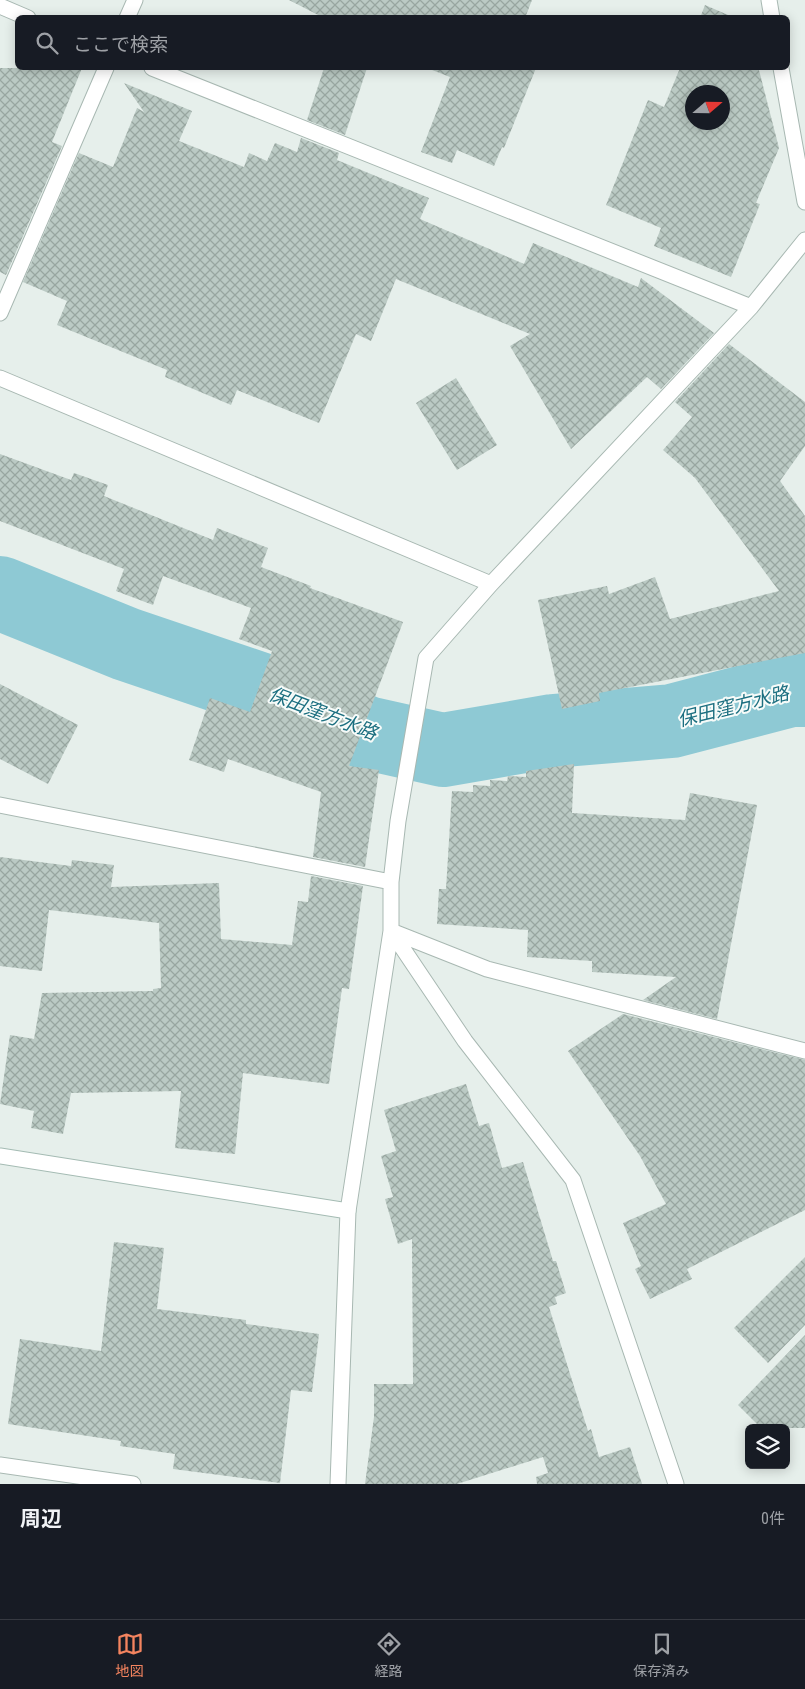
<!DOCTYPE html>
<html lang="ja">
<meta charset="utf-8">
<style>
body{margin:0;font-family:"Roboto Condensed","Noto Sans JP",sans-serif;background:#242831;color:#f1f3f6}
.controls{position:absolute;right:15px;bottom:15px;display:grid;overflow:hidden;border-radius:8px;box-shadow:0 2px 12px #0003}
.controls button{width:45px;height:45px;display:grid;place-items:center;padding:0;border:0;border-bottom:1px solid #363941;background:#171b24;color:#f1f3f6;font:25px sans-serif}
.compass{position:absolute;left:685px;top:85px;width:45px;height:45px;border-radius:50%;background:#171b24;box-shadow:0 2px 12px #0003;rotate:70deg}
.list{margin:0;padding:0;list-style:none}
h2{display:flex;justify-content:space-between;align-items:center;height:65px;margin:0;padding:0 20px;font-size:21px}
h2 small{font-size:16px;font-weight:400;color:#9ea1a6}
.icon{flex:none;width:28px;height:28px;fill:none;stroke:currentColor;stroke-width:2;stroke-linecap:round;stroke-linejoin:round}
.map{position:relative;flex:none;width:805px;height:1484px;overflow:hidden}
.search{position:absolute;background:#171b24;box-shadow:0 2px 12px #0003;left:15px;right:15px;top:15px;height:55px;display:flex;align-items:center;gap:12px;box-sizing:border-box;padding:0 18px;border-radius:8px;color:#9ea1a6;font-size:19px}
.sheet{height:135px;background:#171b24}
nav{display:flex;justify-content:space-around;align-items:center;box-sizing:border-box;height:70px;border-top:1px solid #363941;background:#171b24;font-size:14px;color:#9ea1a6}
nav a{display:grid;justify-items:center;gap:2px}
nav .on{color:#f4845f}
.map>svg:first-child{display:block}
.lines{fill:none;stroke-linecap:round;stroke-linejoin:round}
.river{stroke:#8ec9d4;stroke-width:74}
.building{fill:url(#building-cross-hatch);fill-rule:evenodd}
.street-casing{stroke:#a8b8b2;stroke-width:17}
.secondary-casing{stroke:#a4bbb3;stroke-width:17}
.street{stroke:#fff;stroke-width:15}
.secondary{stroke:#fff;stroke-width:15}
.labels{text-anchor:middle;stroke-width:4;stroke-linejoin:round;paint-order:stroke}
.water-label{font-size:19px;font-style:italic;fill:#1c6f80;stroke:#f7fbf9}
</style>
<div class="map">
<svg width="805" height="1484" viewBox="0 0 805 1484">
<defs>
<pattern id="building-cross-hatch" width="8" height="8" patternUnits="userSpaceOnUse" patternTransform="scale(1.25)"><rect width="8" height="8" fill="#bbcac4"/><path d="M0 0l8 8M0 8l8-8" fill="none" stroke="#98a6a0"/></pattern>
</defs>
<rect width="100%" height="100%" fill="#e6efeb"/>
<g class="lines">
<path class="river" d="M 0,593 L 126,644 L 259,689 L 367,733 L 443,750 L 553,731 L 672,721 L 791,690 L 805,690"/>
</g>
<path class="building" d="M 289,0 L 532,0 L 525,18 L 324,18 Z
M 705,5 L 735,18 L 700,18 Z
M 0,68 L 82,68 L 52,142 L 62,146 L 6,275 L 0,272 Z
M 324,68 L 367,68 L 345,135 L 307,120 Z
M 427,68 L 536,68 L 504,148 L 502,147 L 494,166 L 457,150 L 452,163 L 421,152 L 450,77 Z
M 680,68 L 764,68 L 759,70 L 779,148 L 756,203 L 760,204 L 731,277 L 654,246 L 661,228 L 606,205 L 648,100 L 664,107 ZM 692,92 L 722,92 L 722,122 L 692,122 Z
M 124,83 L 192,111 L 179,141 L 244,167 L 249,153 L 267,161 L 275,143 L 297,152 L 301,138 L 339,153 L 337,160 L 429,198 L 420,219 L 524,264 L 533,243 L 638,287 L 641,278 L 714,333 L 661,389 L 647,377 L 571,449 L 510,346 L 530,334 L 396,279 L 371,341 L 356,334 L 319,423 L 237,390 L 231,405 L 165,377 L 167,370 L 57,325 L 67,301 L 23,282 L 79,153 L 113,167 L 137,108 L 144,112 Z
M 729,344 L 805,402 L 805,446 L 780,481 L 805,516 L 805,653 L 599,693 L 600,701 L 562,709 L 538,600 L 607,586 L 609,594 L 655,577 L 670,619 L 779,591 L 695,478 L 663,450 L 692,417 L 675,402 Z
M 456,378 L 497,445 L 457,470 L 416,403 Z
M 0,454 L 71,480 L 74,473 L 108,485 L 104,496 L 213,540 L 217,528 L 268,548 L 261,567 L 311,586 L 310,588 L 403,622 L 349,766 L 379,770 L 365,867 L 313,857 L 321,792 L 228,759 L 224,772 L 189,760 L 210,698 L 250,712 L 272,651 L 239,639 L 251,608 L 163,576 L 153,605 L 116,591 L 124,569 L 0,521 Z
M 0,684 L 78,725 L 48,784 L 0,759 Z
M 574,764 L 572,813 L 685,820 L 690,793 L 757,805 L 717,1019 L 643,1000 L 676,977 L 592,972 L 592,961 L 527,957 L 528,930 L 437,924 L 439,889 L 446,889 L 452,791 L 473,792 L 473,785 L 490,786 L 490,780 L 507,781 L 508,776 L 526,777 L 526,771 Z
M 0,857 L 71,866 L 72,860 L 114,865 L 111,887 L 219,883 L 221,939 L 292,945 L 298,901 L 308,902 L 311,876 L 363,886 L 349,989 L 342,988 L 329,1084 L 243,1073 L 235,1154 L 175,1148 L 181,1091 L 71,1093 L 63,1134 L 31,1128 L 34,1111 L 0,1104 L 10,1035 L 34,1039 L 42,993 L 153,991 L 153,989 L 161,988 L 159,923 L 49,910 L 42,971 L 0,966 Z
M 623,1014 L 805,1060 L 805,1210 L 687,1269 L 692,1279 L 650,1299 L 635,1269 L 641,1266 L 623,1223 L 666,1204 L 640,1156 L 568,1051 Z
M 466,1084 L 479,1126 L 489,1123 L 502,1168 L 523,1162 L 553,1261 L 556,1261 L 566,1293 L 555,1297 L 557,1304 L 549,1307 L 588,1431 L 591,1429 L 599,1457 L 630,1447 L 642,1484 L 537,1484 L 536,1477 L 548,1473 L 543,1457 L 457,1484 L 365,1484 L 374,1417 L 374,1384 L 413,1384 L 412,1239 L 398,1244 L 385,1199 L 393,1197 L 381,1156 L 396,1151 L 384,1110 Z
M 114,1242 L 164,1248 L 157,1309 L 246,1320 L 246,1324 L 319,1334 L 312,1392 L 291,1390 L 280,1483 L 173,1469 L 175,1454 L 120,1446 L 121,1441 L 8,1424 L 20,1339 L 101,1351 Z
M 805,1257 L 805,1325 L 768,1363 L 734,1328 Z
M 805,1335 L 805,1428 L 761,1428 L 738,1405 Z"/>
<g class="lines">
<g class="street-casing">
<path id="street" d="M 769,0 L 772,18
M 0,6 L 28,18
M 127,18 L 135,0
M 152,68 L 751,307
M 781,68 L 805,202
M 0,313 L 106,68
M 0,378 L 491,584
M 0,805 L 391,882
M 391,931 L 465,1041 L 573,1180 L 676,1484
M 391,931 L 487,969 L 805,1051
M 0,1465 L 133,1484
M 338,1484 L 348,1211 L 391,931 L 391,882 L 398,821 L 426,658 L 491,584 L 751,307 L 805,240"/>
</g>
<g class="secondary-casing">
<path id="secondary" d="M 0,1156 L 348,1211"/>
</g>
<use href="#street" class="street"/>
<use href="#secondary" class="secondary"/>
</g>
<g class="labels">
<g class="water-label">
<text transform="translate(733 706) rotate(-14)" y="7">保田窪方水路</text>
<text transform="translate(323 713) rotate(21)" y="7">保田窪方水路</text>
</g>
</g>
</svg>
<div class="controls">
<button><svg class="icon" aria-label="layers" viewBox="0 0 24 24"><path d="M12 4l9 5-9 5-9-5zM3 14l9 5 9-5"/></svg></button>
</div>
<svg class="compass" viewBox="-18 -18 36 36"><path d="M0-13l5 13h-10z" fill="#e53935"/><path d="M0 13l5-13h-10z" fill="#9ea1a6"/></svg>
<div class="search"><svg class="icon" aria-label="search" viewBox="0 0 24 24"><circle cx="10" cy="10" r="6"/><path d="M15 15l6 6"/></svg>ここで検索</div>
</div>
<section class="sheet">
<h2>周辺<small>0件</small></h2>
<ul class="list">
</ul>
</section>
<nav>
<a class="on"><svg class="icon" aria-label="map" viewBox="0 0 24 24"><path d="M3 6l6-2 6 2 6-2v14l-6 2-6-2-6 2zM9 4v14M15 6v14"/></svg>地図</a>
<a><svg class="icon" aria-label="directions" viewBox="0 0 24 24"><path d="M12 3l9 9-9 9-9-9zM9 14v-3h6M13 9l2 2-2 2"/></svg>経路</a>
<a><svg class="icon" aria-label="saved" viewBox="0 0 24 24"><path d="M7 4h10v16l-5-4-5 4z"/></svg>保存済み</a>
</nav>
